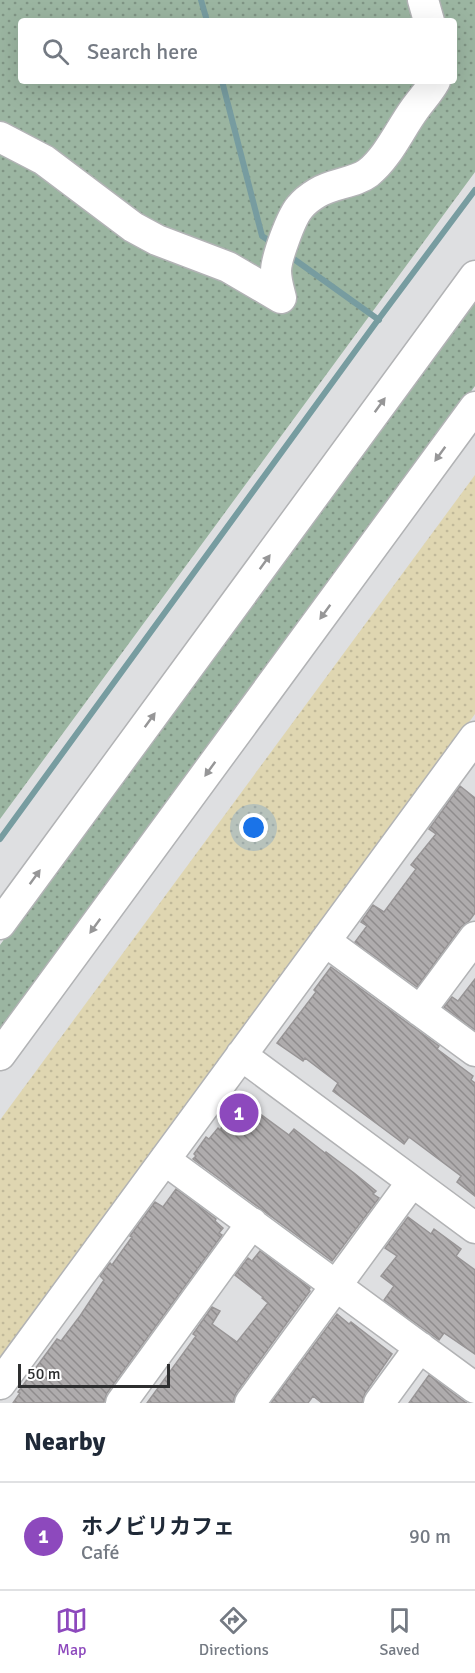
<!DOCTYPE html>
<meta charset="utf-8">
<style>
body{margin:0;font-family:Signika,"Noto Sans JP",sans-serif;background:#f6f6f7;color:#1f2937}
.scale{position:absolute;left:18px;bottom:15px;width:152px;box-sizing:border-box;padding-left:6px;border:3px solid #2d2e2f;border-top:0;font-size:16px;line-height:21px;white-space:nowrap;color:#2d2e2f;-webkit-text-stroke:4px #fff;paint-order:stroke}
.you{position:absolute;left:254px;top:828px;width:21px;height:21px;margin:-15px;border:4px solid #fff;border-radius:50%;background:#1a73e8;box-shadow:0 0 0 9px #1a73e833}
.badge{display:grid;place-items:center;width:39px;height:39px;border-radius:50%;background:#8d49bd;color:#fff;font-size:20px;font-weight:700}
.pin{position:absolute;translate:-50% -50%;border:3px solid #fff;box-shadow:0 2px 6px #0006}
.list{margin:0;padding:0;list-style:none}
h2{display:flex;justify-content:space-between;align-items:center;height:78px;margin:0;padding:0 24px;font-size:26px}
h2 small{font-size:20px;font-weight:400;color:#747a83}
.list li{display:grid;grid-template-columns:39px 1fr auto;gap:18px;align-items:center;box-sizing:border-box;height:108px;padding:0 24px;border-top:2px solid #e0e1e3}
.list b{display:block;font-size:22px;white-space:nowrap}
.list p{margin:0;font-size:20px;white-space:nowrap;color:#747a83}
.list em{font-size:20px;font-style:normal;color:#747a83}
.icon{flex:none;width:33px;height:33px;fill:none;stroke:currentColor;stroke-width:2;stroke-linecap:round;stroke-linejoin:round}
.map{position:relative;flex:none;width:475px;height:1403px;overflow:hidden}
.search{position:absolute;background:#fff;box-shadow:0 6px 24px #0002;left:18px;right:18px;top:18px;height:66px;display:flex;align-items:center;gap:15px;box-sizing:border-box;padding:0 21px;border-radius:6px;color:#747a83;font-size:22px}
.sheet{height:186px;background:#fff}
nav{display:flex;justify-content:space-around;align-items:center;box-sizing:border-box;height:84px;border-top:2px solid #e0e1e3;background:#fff;font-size:16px;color:#747a83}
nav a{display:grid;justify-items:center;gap:3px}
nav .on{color:#8d49bd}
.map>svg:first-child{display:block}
.grass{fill:url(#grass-dots);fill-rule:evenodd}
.sand{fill:url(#sand-dots)}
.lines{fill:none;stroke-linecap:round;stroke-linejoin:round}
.stream{stroke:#779ca0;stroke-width:6}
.building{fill:url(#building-back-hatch);stroke:#989596;stroke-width:1.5}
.minor-casing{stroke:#b2b3b5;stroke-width:33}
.minor{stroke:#fff;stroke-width:30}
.oneway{fill:#969697}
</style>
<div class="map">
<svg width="475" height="1403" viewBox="0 0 475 1403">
<defs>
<pattern id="grass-dots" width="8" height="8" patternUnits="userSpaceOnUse" patternTransform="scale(1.5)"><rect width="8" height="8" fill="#9bb5a1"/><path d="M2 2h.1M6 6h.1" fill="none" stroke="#7f9484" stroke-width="1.8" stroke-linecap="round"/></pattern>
<pattern id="sand-dots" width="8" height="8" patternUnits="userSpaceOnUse" patternTransform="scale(1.5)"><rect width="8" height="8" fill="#dfd6b1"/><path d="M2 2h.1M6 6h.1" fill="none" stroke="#c0b899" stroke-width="1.8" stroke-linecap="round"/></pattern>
<pattern id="building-back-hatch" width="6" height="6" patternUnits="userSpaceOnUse" patternTransform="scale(1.5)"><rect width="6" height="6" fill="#afacad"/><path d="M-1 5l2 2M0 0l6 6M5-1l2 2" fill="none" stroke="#8f8c8d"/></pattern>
</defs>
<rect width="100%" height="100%" fill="#dedfe1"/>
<path class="grass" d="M 0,0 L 475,0 L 475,172 L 0,819 ZM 21,21 L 454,21 L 454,81 L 21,81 Z
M 475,294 L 475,386 L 0,1034 L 0,945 Z"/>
<path class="sand" d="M 475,475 L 475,714 L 0,1364 L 0,1120 Z"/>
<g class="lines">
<path class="stream" d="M 201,0 L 207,21
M 222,81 L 262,236 L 271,242
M 291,257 L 379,320
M 0,839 L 375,324 L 475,190"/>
</g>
<path class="building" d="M 460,786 L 475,798 L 475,913 L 469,921 L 461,927 L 417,987 L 355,942 L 367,926 L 361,922 L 373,905 L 384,912 L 416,869 L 411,865 L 436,834 L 429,829 Z
M 331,967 L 439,1046 L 437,1049 L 473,1076 L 471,1080 L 475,1083 L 475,1196 L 457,1182 L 461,1176 L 409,1137 L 404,1144 L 396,1138 L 333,1091 L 338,1083 L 305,1058 L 303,1061 L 277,1043 L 316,992 L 314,990 Z
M 475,979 L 475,1030 L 444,1007 L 452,997 L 458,1001 Z
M 241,1100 L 289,1135 L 294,1129 L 325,1153 L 326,1152 L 354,1173 L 376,1191 L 373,1194 L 379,1198 L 332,1261 L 193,1159 L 196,1156 L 194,1154 L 206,1137 L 209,1139 L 218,1128 L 220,1130 Z
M 176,1189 L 216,1219 L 215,1221 L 223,1228 L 219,1233 L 222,1235 L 107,1393 L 104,1402 L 13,1403 L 20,1393 L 18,1392 L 57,1339 L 61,1341 L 80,1316 L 104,1280 L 100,1276 L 110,1263 L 112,1265 L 132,1237 L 130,1236 L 155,1202 L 163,1207 Z
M 408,1217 L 431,1234 L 434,1229 L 461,1249 L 456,1256 L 475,1270 L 475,1354 L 444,1333 L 439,1340 L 384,1300 L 394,1286 L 381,1276 L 397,1256 L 385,1248 Z
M 260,1251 L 310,1288 L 309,1290 L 310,1291 L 236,1393 L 233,1402 L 147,1403 L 196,1336 L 193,1334 L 212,1307 L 220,1311 L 212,1324 L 237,1342 L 268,1303 L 262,1298 L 263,1297 L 235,1275 L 248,1258 L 252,1261 Z
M 337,1314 L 349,1324 L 351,1322 L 392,1354 L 365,1393 L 362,1403 L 322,1403 L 313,1396 L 308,1403 L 271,1403 Z
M 429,1375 L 465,1402 L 467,1403 L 409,1403 Z"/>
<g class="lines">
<g class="minor-casing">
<path id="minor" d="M 423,0 L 429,21
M 0,137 L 44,160 L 133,227 L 157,240 L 228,267 L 281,298 C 279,290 276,280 276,271 C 276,259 291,217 300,207 C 304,202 312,196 317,193 C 333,183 355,183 368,173 C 388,157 399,131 414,110 C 421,100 429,92 435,81
M 0,924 L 475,276
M 325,941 L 475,1051
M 420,1011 L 475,937
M 0,1055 L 475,407
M 241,1055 L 475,1228
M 165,1160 L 475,1388
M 0,1384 L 475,737
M 121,1403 L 252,1223
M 250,1403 L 412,1182
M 379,1403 L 420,1347"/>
</g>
<use href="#minor" class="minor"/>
</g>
<defs><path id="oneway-solid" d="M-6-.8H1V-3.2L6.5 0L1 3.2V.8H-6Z" transform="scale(1.5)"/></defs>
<g class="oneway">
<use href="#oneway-solid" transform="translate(380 405) rotate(-54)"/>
<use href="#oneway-solid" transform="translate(440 454) rotate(126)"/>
<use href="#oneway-solid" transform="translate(265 562) rotate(-54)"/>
<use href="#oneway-solid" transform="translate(325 612) rotate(126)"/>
<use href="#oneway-solid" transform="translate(150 720) rotate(-54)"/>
<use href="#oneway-solid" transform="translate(210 769) rotate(126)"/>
<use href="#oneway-solid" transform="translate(35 877) rotate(-54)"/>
<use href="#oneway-solid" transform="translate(95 926) rotate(126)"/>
</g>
</svg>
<div class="scale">50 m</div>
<div class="you"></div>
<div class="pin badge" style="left:239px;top:1113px">1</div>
<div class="search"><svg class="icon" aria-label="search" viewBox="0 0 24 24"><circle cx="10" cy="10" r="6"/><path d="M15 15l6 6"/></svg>Search here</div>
</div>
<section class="sheet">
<h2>Nearby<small></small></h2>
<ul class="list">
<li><span class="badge">1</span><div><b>ホノビリカフェ</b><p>Café</p></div><em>90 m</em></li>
</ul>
</section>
<nav>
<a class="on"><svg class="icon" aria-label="map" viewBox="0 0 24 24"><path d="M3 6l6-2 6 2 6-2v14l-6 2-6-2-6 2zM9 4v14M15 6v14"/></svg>Map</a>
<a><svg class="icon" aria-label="directions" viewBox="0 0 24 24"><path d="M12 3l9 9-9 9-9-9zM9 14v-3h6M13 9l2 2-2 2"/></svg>Directions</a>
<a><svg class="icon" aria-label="saved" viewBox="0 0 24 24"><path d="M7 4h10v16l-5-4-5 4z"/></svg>Saved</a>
</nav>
